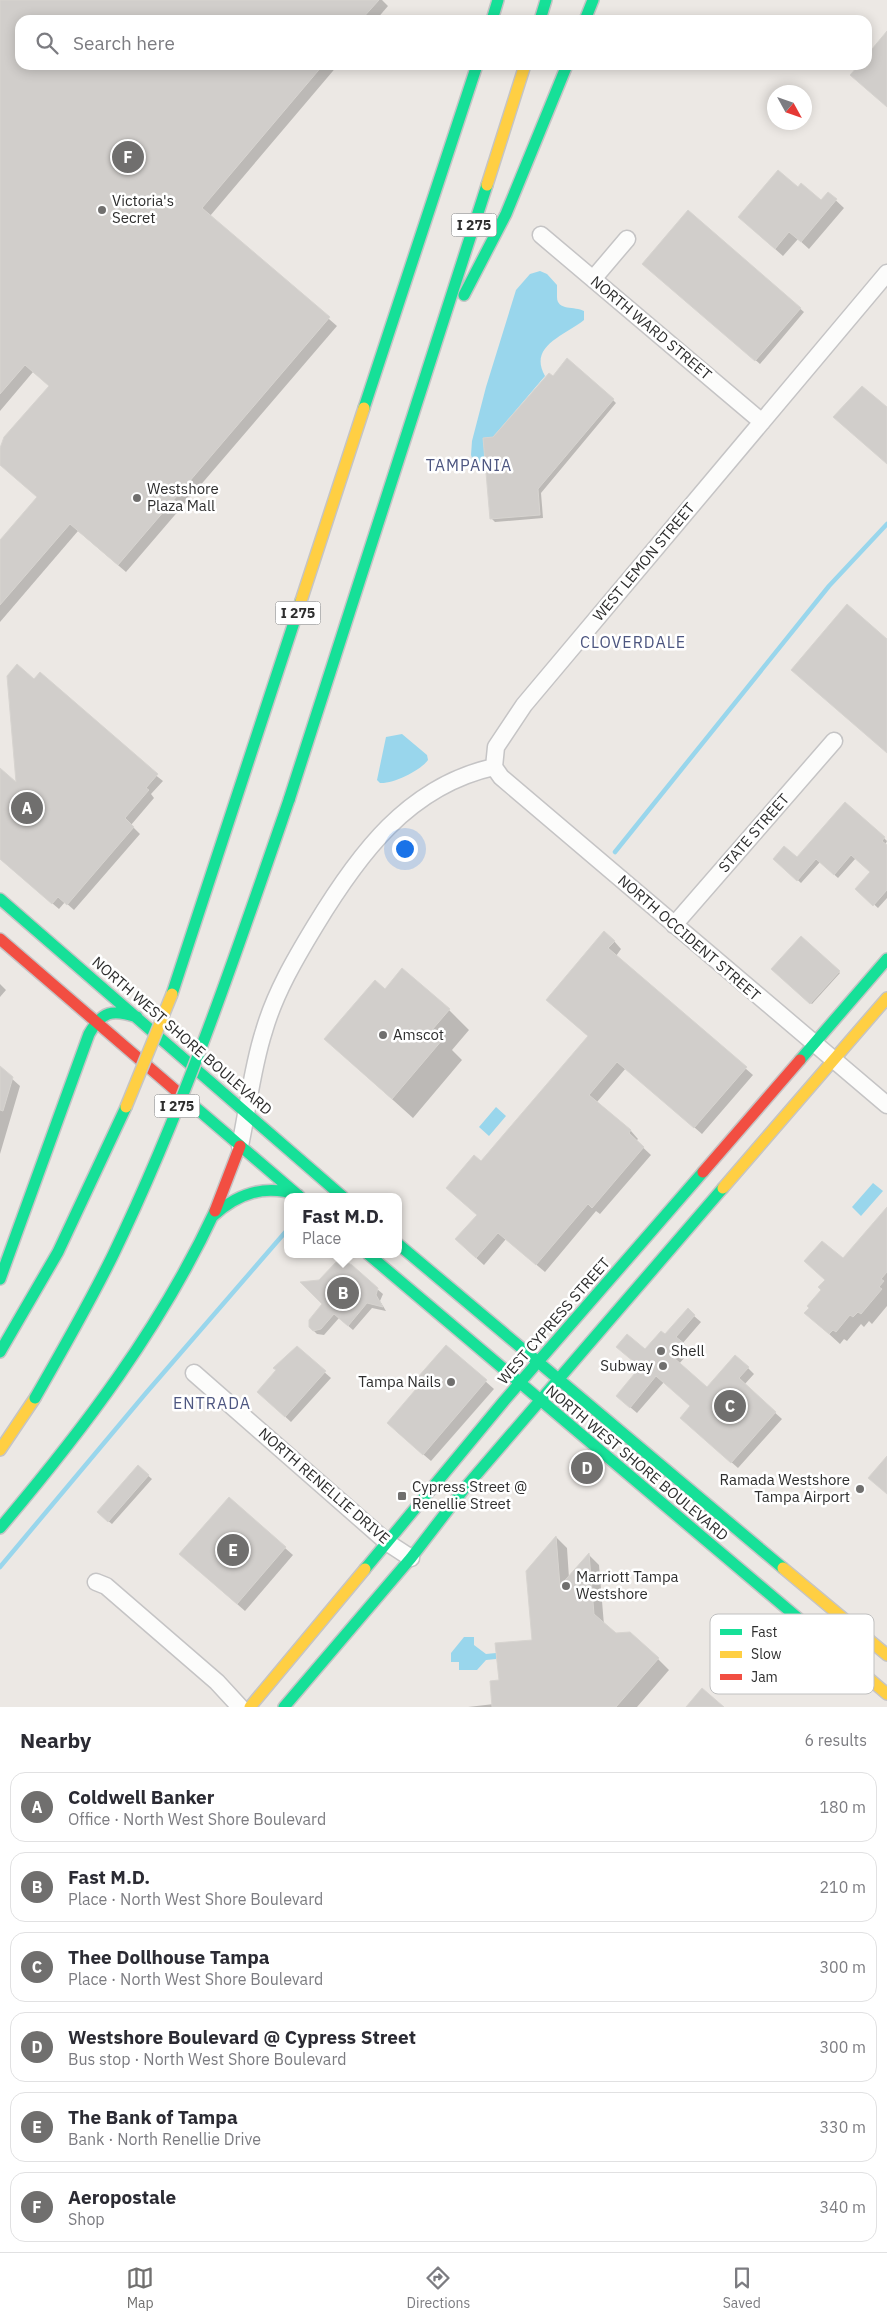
<!DOCTYPE html>
<meta charset="utf-8">
<style>
body{margin:0;font-family:"IBM Plex Sans",sans-serif;background:#f2f2f3;color:#2b2b33}
.compass{position:absolute;left:767px;top:85px;width:45px;height:45px;border-radius:50%;background:#fff;box-shadow:0 2px 12px #0003;rotate:130deg}
.you{position:absolute;left:404px;top:848px;width:18px;height:18px;margin:-12px;border:4px solid #fff;border-radius:50%;background:#1a73e8;box-shadow:0 0 0 8px #1a73e833}
.badge{display:grid;place-items:center;width:32px;height:32px;border-radius:50%;background:#706f6e;color:#fff;font-size:16px;font-weight:700}
.pin{position:absolute;translate:-50% -50%;border:2px solid #fff;box-shadow:0 1px 5px #0006}
.popup{position:absolute;left:284px;top:1193px;width:118px;height:65px;box-sizing:border-box;display:grid;place-content:center;border-radius:10px;background:#fff;filter:drop-shadow(0 1px 4px #0005);font-size:16px;white-space:nowrap;color:#7c7c81}
.popup b{font-size:19px;color:#2b2b33}
.popup::after{content:'';position:absolute;left:50%;top:100%;margin-left:-10px;border:10px solid transparent;border-top-color:#fff}
.list{margin:0;padding:0;list-style:none}
h2{display:flex;justify-content:space-between;align-items:center;height:65px;margin:0;padding:0 20px;font-size:21px}
h2 small{font-size:16px;font-weight:400;color:#7c7c81}
.list li{display:grid;grid-template-columns:32px 1fr auto;gap:15px;align-items:center;box-sizing:border-box;height:70px;margin:0 10px 10px;padding:0 10px;border:1px solid #e1e1e2;border-radius:15px}
.list b{display:block;font-size:19px;white-space:nowrap}
.list p{margin:0;font-size:16px;white-space:nowrap;color:#7c7c81}
.list em{font-size:16px;font-style:normal;color:#7c7c81}
.icon{flex:none;width:28px;height:28px;fill:none;stroke:currentColor;stroke-width:2;stroke-linecap:round;stroke-linejoin:round}
.map{position:relative;flex:none;width:887px;height:1707px;overflow:hidden}
.search{position:absolute;background:#fff;box-shadow:0 2px 12px #0003;left:15px;right:15px;top:15px;height:55px;display:flex;align-items:center;gap:12px;box-sizing:border-box;padding:0 18px;border-radius:15px;color:#7c7c81;font-size:19px}
.sheet{height:545px;background:#fff}
nav{display:flex;justify-content:space-around;align-items:center;box-sizing:border-box;height:70px;border-top:1px solid #e1e1e2;background:#fff;font-size:14px;color:#7c7c81}
nav a{display:grid;justify-items:center;gap:2px}
nav .on{color:#706f6e}
.map>svg:first-child{display:block}
.water{fill:#99d6ec}
.shadow{fill:#0003}
.lines{fill:none;stroke-linecap:round;stroke-linejoin:round}
.stream{stroke:#99d6ec;stroke-width:4.5}
.building{fill:#d1cecb;stroke:#d7d4d0}
.street-casing{stroke:#c5c4c5;stroke-width:19}
.fast-casing{stroke:#c5c4c5;stroke-width:14}
.slow-casing{stroke:#c5c4c5;stroke-width:14}
.jam-casing{stroke:#c5c4c5;stroke-width:14}
.street{stroke:#fcfcfb;stroke-width:16}
.fast{stroke:#16e098;stroke-width:11}
.slow{stroke:#ffcf43;stroke-width:11}
.jam{stroke:#f24e42;stroke-width:11}
.fast-bridge-casing{stroke:#c6c5c4;stroke-width:14;stroke-linecap:butt}
.slow-bridge-casing{stroke:#c6c5c4;stroke-width:14;stroke-linecap:butt}
.fast-bridge{stroke:#16e098;stroke-width:11}
.slow-bridge{stroke:#ffcf43;stroke-width:11}
.poi-dot{fill:#706f6e;stroke:#fff;stroke-width:2}
.labels{text-anchor:middle;stroke-width:5;stroke-linejoin:round;paint-order:stroke}
.shield{fill:#fff;stroke:#6d6d6d;stroke-width:1}
.shield-label{font-size:14px;font-weight:bold;fill:#2e2e2e}
.poi-label{font-size:15px;fill:#2e2e2e;stroke:#fff;text-anchor:start}
.street-label{font-size:15px;fill:#2e2e2e;stroke:#fff}
.neighbourhood-label{font-size:16px;letter-spacing:1px;fill:#4d5680;stroke:#fff}
.key{fill:#fff;stroke:#c0c0c0;stroke-width:1}
.key-label{font-size:14px;fill:#2e2e2e}
</style>
<div class="map">
<svg width="887" height="1707" viewBox="0 0 887 1707">
<rect width="100%" height="100%" fill="#ece8e4"/>
<path class="water" d="M 540,271 L 547,274 L 557,285 C 557,289 557,293 557,297 C 557,311 575,306 584,311 L 584,320 C 564,336 528,346 545,376 L 493,437 L 485,461 L 474,465 L 471,455 L 472,441 L 486,387 L 516,290 L 530,274 Z
M 402,734 L 427,755 L 428,760 C 420,771 393,784 380,783 L 377,780 L 386,737 Z
M 496,1107 L 506,1116 L 489,1136 L 479,1127 Z
M 873,1183 L 883,1191 L 861,1216 L 852,1207 Z
M 464,1637 L 474,1637 L 474,1645 L 486,1654 L 496,1653 L 496,1659 L 486,1660 L 477,1670 L 459,1670 L 459,1662 L 451,1662 L 451,1653 Z"/>
<path class="shadow" d="M 0,0 L 382,0 L 388,6 L 376,20 L 20,20 L 20,65 L 338,65 L 210,216 L 337,326 L 126,572 L 78,531 L 0,622 L 0,542 L 38,497 L 0,464 L 0,452 L 50,386 L 33,372 L 0,411 Z
M 798,189 L 822,202 L 829,194 L 844,208 L 809,249 L 798,239 L 783,256 L 739,217 Z
M 689,212 L 804,312 L 760,364 L 648,267 Z
M 613,400 L 616,403 L 541,493 L 543,518 L 495,522 L 491,518 L 494,438 Z
M 35,680 L 163,781 L 151,794 L 154,798 L 131,825 L 140,834 L 74,910 L 65,902 L 59,909 L 0,859 L 0,770 L 17,785 Z
M 884,838 L 887,841 L 885,845 L 887,847 L 887,898 L 878,908 L 857,889 L 872,872 L 856,858 L 838,878 L 820,862 L 801,883 L 775,859 L 797,859 Z
M 801,938 L 840,973 L 812,1004 L 773,969 Z
M 614,941 L 621,949 L 616,956 L 753,1075 L 702,1134 L 626,1068 L 597,1102 L 631,1131 L 638,1139 L 636,1141 L 651,1155 L 600,1214 L 596,1211 L 545,1272 L 506,1239 L 484,1265 L 464,1247 L 478,1215 L 482,1163 L 589,1037 L 555,1007 Z
M 0,984 L 6,990 L 0,997 Z
M 385,990 L 449,1010 L 469,1030 L 452,1050 L 462,1060 L 413,1118 L 325,1039 Z
M 0,1068 L 20,1086 L 0,1154 Z
M 887,1209 L 887,1306 L 872,1324 L 869,1321 L 864,1327 L 861,1324 L 847,1341 L 844,1339 L 840,1344 L 806,1313 L 843,1260 Z
M 377,1289 L 383,1294 L 380,1301 L 386,1311 L 372,1308 L 353,1330 L 339,1318 L 324,1335 L 317,1334 L 312,1329 L 310,1320 Z
M 694,1316 L 701,1322 L 682,1344 L 690,1351 L 679,1364 L 707,1389 L 748,1368 L 754,1374 L 744,1385 L 782,1419 L 738,1468 L 688,1424 L 692,1407 L 664,1382 L 637,1413 L 624,1402 L 641,1367 L 645,1351 Z
M 446,1346 L 494,1389 L 431,1461 L 396,1431 L 418,1389 Z
M 297,1348 L 331,1378 L 291,1422 L 264,1397 Z
M 138,1467 L 152,1479 L 112,1524 L 102,1516 Z
M 229,1499 L 293,1555 L 245,1611 L 188,1561 Z
M 556,1537 L 567,1548 L 569,1578 L 589,1555 L 599,1565 L 604,1625 L 616,1635 L 658,1659 L 669,1670 L 637,1707 L 468,1707 L 494,1704 L 500,1681 L 533,1641 L 527,1571 Z"/>
<g class="lines">
<path class="stream" d="M 615,852 L 829,586 L 887,524
M 0,1567 L 146,1393 L 288,1229"/>
</g>
<path class="building" d="M 0,0 L 379,0 L 361,20 L 20,20 L 20,65 L 323,65 L 202,208 L 330,317 L 118,565 L 70,524 L 0,605 L 0,540 L 37,497 L 0,465 L 0,448 L 4,437 L 49,386 L 25,365 L 0,394 Z
M 887,31 L 887,107 L 850,75 L 859,65 L 867,65 L 867,55 Z
M 778,170 L 798,187 L 801,183 L 821,200 L 828,192 L 837,199 L 801,242 L 789,232 L 775,249 L 738,217 Z
M 688,210 L 801,308 L 755,361 L 642,264 Z
M 567,358 L 614,399 L 538,489 L 540,515 L 490,519 L 483,438 L 493,437 L 549,373 L 553,376 Z
M 862,386 L 887,407 L 887,464 L 833,417 Z
M 847,604 L 887,639 L 887,753 L 791,670 Z
M 17,664 L 34,679 L 40,672 L 158,774 L 146,788 L 149,790 L 125,818 L 134,827 L 67,905 L 58,897 L 52,904 L 0,859 L 0,768 L 16,782 L 7,676 Z
M 845,802 L 885,837 L 882,841 L 887,845 L 887,890 L 873,906 L 855,889 L 870,872 L 851,855 L 834,875 L 816,859 L 797,881 L 773,859 L 784,846 L 797,857 Z
M 604,931 L 615,941 L 608,948 L 747,1067 L 694,1128 L 617,1062 L 589,1095 L 631,1130 L 629,1133 L 644,1147 L 592,1208 L 588,1204 L 536,1265 L 498,1233 L 476,1258 L 455,1239 L 477,1215 L 446,1188 L 474,1155 L 481,1161 L 588,1036 L 546,1000 Z
M 801,936 L 840,971 L 810,1004 L 771,969 Z
M 402,968 L 450,1009 L 432,1030 L 443,1039 L 392,1099 L 324,1039 L 375,980 L 385,989 Z
M 0,1066 L 13,1077 L 3,1111 L 0,1110 Z
M 887,1207 L 887,1272 L 881,1279 L 884,1281 L 879,1287 L 882,1289 L 861,1314 L 858,1312 L 853,1317 L 850,1315 L 836,1332 L 833,1330 L 829,1334 L 804,1313 L 809,1308 L 807,1306 L 821,1290 L 818,1287 L 825,1280 L 804,1261 L 822,1241 L 843,1258 Z
M 336,1262 L 346,1262 L 352,1265 L 378,1288 L 376,1295 L 383,1307 L 367,1303 L 348,1326 L 334,1314 L 321,1329 L 313,1331 L 309,1327 L 309,1320 L 322,1304 L 300,1282 L 319,1280 Z
M 688,1308 L 695,1315 L 676,1337 L 685,1344 L 673,1357 L 707,1387 L 735,1355 L 749,1367 L 739,1378 L 776,1412 L 731,1463 L 680,1418 L 690,1406 L 656,1376 L 630,1408 L 616,1396 L 640,1367 L 616,1347 L 627,1334 L 645,1349 L 661,1331 L 665,1334 Z
M 446,1345 L 487,1380 L 423,1455 L 387,1423 L 416,1389 L 411,1385 Z
M 297,1346 L 326,1371 L 285,1417 L 257,1392 L 276,1370 L 273,1368 Z
M 887,1456 L 887,1494 L 868,1478 Z
M 138,1465 L 149,1475 L 108,1522 L 97,1512 Z
M 229,1497 L 286,1547 L 237,1604 L 179,1554 Z
M 556,1536 L 560,1586 L 589,1553 L 594,1614 L 616,1633 L 630,1632 L 659,1658 L 616,1707 L 492,1707 L 490,1681 L 499,1680 L 495,1643 L 532,1640 L 526,1571 Z
M 702,1688 L 724,1707 L 686,1707 Z"/>
<g class="lines">
<g class="street-casing">
<path id="street" d="M 541,235 L 762,422
M 593,279 L 627,239
M 494,767 L 496,747 L 524,705 L 887,273
M 494,767 L 501,777 L 887,1105
M 674,925 L 834,741
M 240,1146 C 248,1108 252,1068 264,1031 C 275,993 295,959 315,926 C 358,855 408,786 494,767
M 194,1373 L 388,1543 L 411,1558
M 96,1582 L 106,1586 L 217,1682 L 240,1707"/>
</g>
<g class="fast-casing">
<path id="fast" d="M 492,20 L 498,0
M 540,20 L 546,0
M 585,20 L 593,0
M 464,295 L 506,214 L 567,65
M 364,408 L 477,65
M 289,800 L 487,185
M 0,899 L 343,1197
M 172,994 L 301,601
M 800,1060 L 887,959
M 181,1095 L 300,1197
M 213,1216 C 238,1193 265,1184 298,1195
M 398,1244 L 783,1568
M 368,1254 L 838,1652
M 0,1279 L 89,1034 C 102,1011 112,1009 137,1017
M 0,1352 L 58,1252 L 126,1107
M 0,1528 C 83,1430 160,1329 215,1211
M 365,1569 L 504,1401 L 703,1172
M 284,1707 L 411,1558 L 464,1489 L 723,1188"/>
</g>
<g class="slow-casing">
<path id="slow" d="M 487,185 L 525,65
M 301,601 L 364,408
M 723,1188 L 887,998
M 0,1450 L 35,1398
M 783,1568 L 887,1655
M 838,1652 L 887,1694
M 250,1707 L 365,1569"/>
</g>
<g class="jam-casing">
<path id="jam" d="M 0,939 L 181,1095
M 703,1172 L 800,1060
M 215,1211 L 240,1146"/>
</g>
<use href="#street" class="street"/>
<use href="#fast" class="fast"/>
<use href="#slow" class="slow"/>
<use href="#jam" class="jam"/>
<g class="fast-bridge-casing">
<path id="fast-bridge" d="M 35,1398 C 62,1351 89,1304 113,1255 C 184,1108 236,954 289,800"/>
</g>
<g class="slow-bridge-casing">
<path id="slow-bridge" d="M 126,1107 L 172,994"/>
</g>
<use href="#fast-bridge" class="fast-bridge"/>
<use href="#slow-bridge" class="slow-bridge"/>
</g>
<g class="poi-dot">
<circle cx="102" cy="210" r="5"/>
<circle cx="137" cy="498" r="5"/>
<circle cx="383" cy="1035" r="5"/>
<circle cx="661" cy="1351" r="5"/>
<circle cx="663" cy="1366" r="5"/>
<circle cx="451" cy="1382" r="5"/>
<circle cx="860" cy="1489" r="5"/>
<rect x="397" y="1491" width="10" height="10" rx="2.5"/>
<circle cx="566" cy="1586" r="5"/>
</g>
<g class="labels">
<g class="shield">
<rect x="451.5" y="213.5" width="45" height="23" rx="4"/>
<rect x="275.5" y="601.5" width="45" height="23" rx="4"/>
<rect x="154.5" y="1094.5" width="45" height="23" rx="4"/>
</g>
<g class="shield-label">
<text x="474" y="230">I 275</text>
<text x="298" y="618">I 275</text>
<text x="177" y="1111">I 275</text>
</g>
<g class="poi-label">
<text x="112" y="206">Victoria's<tspan x="112" dy="17">Secret</tspan></text>
<text x="147" y="494">Westshore<tspan x="147" dy="17">Plaza Mall</tspan></text>
<text x="393" y="1040">Amscot</text>
<text x="671" y="1356">Shell</text>
<text x="653" y="1371" text-anchor="end">Subway</text>
<text x="441" y="1387" text-anchor="end">Tampa Nails</text>
<text x="850" y="1485" text-anchor="end">Ramada Westshore<tspan x="850" dy="17">Tampa Airport</tspan></text>
<text x="412" y="1492">Cypress Street @<tspan x="412" dy="17">Renellie Street</tspan></text>
<text x="576" y="1582">Marriott Tampa<tspan x="576" dy="17">Westshore</tspan></text>
</g>
<g class="street-label">
<text transform="translate(651 328) rotate(40)" y="5">NORTH WARD STREET</text>
<text transform="translate(644 562) rotate(-50)" y="5">WEST LEMON STREET</text>
<text transform="translate(754 833) rotate(-49)" y="5">STATE STREET</text>
<text transform="translate(689 938) rotate(41)" y="5">NORTH OCCIDENT STREET</text>
<text transform="translate(182 1036) rotate(41)" y="5">NORTH WEST SHORE BOULEVARD</text>
<text transform="translate(554 1321) rotate(-49)" y="5">WEST CYPRESS STREET</text>
<text transform="translate(637 1463) rotate(40)" y="5">NORTH WEST SHORE BOULEVARD</text>
<text transform="translate(324 1486) rotate(41)" y="5">NORTH RENELLIE DRIVE</text>
</g>
<g class="neighbourhood-label">
<text x="469" y="471">TAMPANIA</text>
<text x="633" y="648">CLOVERDALE</text>
<text x="212" y="1409">ENTRADA</text>
</g>
</g>
<rect x="710" y="1614" width="164" height="80" rx="8" class="key"/>
<rect x="720" y="1629" width="22" height="6" fill="#16e098"/>
<rect x="720" y="1651" width="22" height="7" fill="#ffcf43"/>
<rect x="720" y="1674" width="22" height="6" fill="#f24e42"/>
<g class="key-label">
<text x="751" y="1637">Fast</text>
<text x="751" y="1659">Slow</text>
<text x="751" y="1682">Jam</text>
</g>
</svg>
<svg class="compass" viewBox="-18 -18 36 36"><path d="M0-13l5 13h-10z" fill="#e53935"/><path d="M0 13l5-13h-10z" fill="#7c7c81"/></svg>
<div class="you"></div>
<div class="pin badge" style="left:27px;top:808px">A</div>
<div class="pin badge" style="left:343px;top:1293px">B</div>
<div class="popup"><b>Fast M.D.</b>Place</div>
<div class="pin badge" style="left:730px;top:1406px">C</div>
<div class="pin badge" style="left:587px;top:1468px">D</div>
<div class="pin badge" style="left:233px;top:1550px">E</div>
<div class="pin badge" style="left:128px;top:157px">F</div>
<div class="search"><svg class="icon" aria-label="search" viewBox="0 0 24 24"><circle cx="10" cy="10" r="6"/><path d="M15 15l6 6"/></svg>Search here</div>
</div>
<section class="sheet">
<h2>Nearby<small>6 results</small></h2>
<ul class="list">
<li><span class="badge">A</span><div><b>Coldwell Banker</b><p>Office · North West Shore Boulevard</p></div><em>180 m</em></li>
<li><span class="badge">B</span><div><b>Fast M.D.</b><p>Place · North West Shore Boulevard</p></div><em>210 m</em></li>
<li><span class="badge">C</span><div><b>Thee Dollhouse Tampa</b><p>Place · North West Shore Boulevard</p></div><em>300 m</em></li>
<li><span class="badge">D</span><div><b>Westshore Boulevard @ Cypress Street</b><p>Bus stop · North West Shore Boulevard</p></div><em>300 m</em></li>
<li><span class="badge">E</span><div><b>The Bank of Tampa</b><p>Bank · North Renellie Drive</p></div><em>330 m</em></li>
<li><span class="badge">F</span><div><b>Aeropostale</b><p>Shop</p></div><em>340 m</em></li>
</ul>
</section>
<nav>
<a class="on"><svg class="icon" aria-label="map" viewBox="0 0 24 24"><path d="M3 6l6-2 6 2 6-2v14l-6 2-6-2-6 2zM9 4v14M15 6v14"/></svg>Map</a>
<a><svg class="icon" aria-label="directions" viewBox="0 0 24 24"><path d="M12 3l9 9-9 9-9-9zM9 14v-3h6M13 9l2 2-2 2"/></svg>Directions</a>
<a><svg class="icon" aria-label="saved" viewBox="0 0 24 24"><path d="M7 4h10v16l-5-4-5 4z"/></svg>Saved</a>
</nav>
